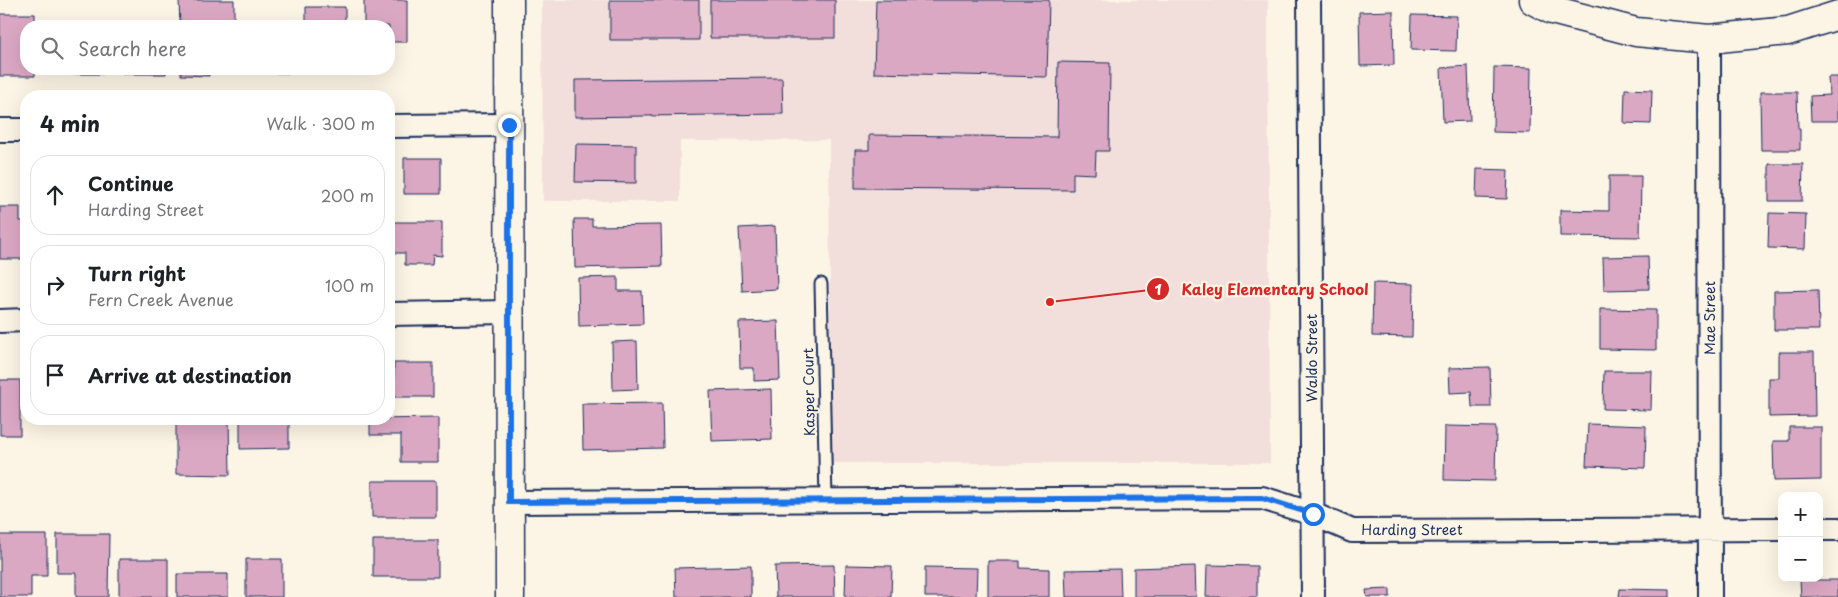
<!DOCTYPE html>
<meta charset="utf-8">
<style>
body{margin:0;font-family:"Playpen Sans",sans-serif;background:#f6f6f6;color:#202124}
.controls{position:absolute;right:15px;bottom:15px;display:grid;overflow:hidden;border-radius:10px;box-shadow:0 5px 20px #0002}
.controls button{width:45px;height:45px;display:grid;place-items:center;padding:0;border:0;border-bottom:1px solid #e0e0e0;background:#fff;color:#202124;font:25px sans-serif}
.stop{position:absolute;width:15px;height:15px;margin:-11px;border:4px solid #1a73e8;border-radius:50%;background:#fff}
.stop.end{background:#1a73e8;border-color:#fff;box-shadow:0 1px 5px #0008}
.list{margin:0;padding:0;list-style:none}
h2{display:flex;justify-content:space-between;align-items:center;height:65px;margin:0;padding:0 20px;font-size:21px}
h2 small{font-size:16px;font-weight:400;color:#757577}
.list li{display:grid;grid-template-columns:32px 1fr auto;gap:15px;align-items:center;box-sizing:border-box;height:80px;margin:0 10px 10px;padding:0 10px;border:1px solid #e0e0e0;border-radius:20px}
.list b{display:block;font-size:19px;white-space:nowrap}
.list p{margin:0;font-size:16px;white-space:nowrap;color:#757577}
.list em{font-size:16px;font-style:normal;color:#757577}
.icon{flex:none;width:28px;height:28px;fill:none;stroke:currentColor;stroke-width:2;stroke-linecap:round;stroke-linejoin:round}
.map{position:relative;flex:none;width:1838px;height:597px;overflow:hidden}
.search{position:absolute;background:#fff;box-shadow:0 5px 20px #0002;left:20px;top:20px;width:375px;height:55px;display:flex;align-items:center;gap:12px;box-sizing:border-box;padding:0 18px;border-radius:20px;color:#757577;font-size:19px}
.panel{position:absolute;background:#fff;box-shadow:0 5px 20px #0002;left:20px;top:90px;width:375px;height:335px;border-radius:20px}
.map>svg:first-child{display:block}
.built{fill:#f2dedb}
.building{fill:#dba8c3;stroke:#1b2f5e}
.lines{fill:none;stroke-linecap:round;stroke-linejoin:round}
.service-casing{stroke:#1b2f5e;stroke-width:15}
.minor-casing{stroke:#1b2f5e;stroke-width:26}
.tertiary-casing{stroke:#1b2f5e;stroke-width:31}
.service{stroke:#fcf5e5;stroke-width:11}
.minor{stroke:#fcf5e5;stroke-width:22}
.tertiary{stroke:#fcf5e5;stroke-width:28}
.route{stroke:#1a73e8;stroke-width:6}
.labels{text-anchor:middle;stroke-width:4.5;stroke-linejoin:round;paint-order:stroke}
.street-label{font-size:14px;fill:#1b2f5e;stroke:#fcf5e5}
.leader{fill:none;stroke:#d62828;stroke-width:2}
.callout-dot{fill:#d62828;stroke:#fcf5e5;stroke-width:2}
.mark-label{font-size:15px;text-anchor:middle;font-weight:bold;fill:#fff}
.callout-label{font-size:15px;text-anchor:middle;font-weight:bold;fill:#d62828;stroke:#fcf5e5;stroke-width:4.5;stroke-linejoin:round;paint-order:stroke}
</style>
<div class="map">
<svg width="1838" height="597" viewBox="0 0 1838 597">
<rect width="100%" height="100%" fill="#fcf5e5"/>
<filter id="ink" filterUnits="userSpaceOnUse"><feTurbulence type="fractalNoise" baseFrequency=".02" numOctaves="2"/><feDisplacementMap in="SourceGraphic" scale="10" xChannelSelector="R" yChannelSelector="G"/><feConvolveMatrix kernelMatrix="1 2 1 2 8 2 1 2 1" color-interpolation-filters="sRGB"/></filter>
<g filter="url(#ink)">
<path class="built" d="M 542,0 L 1268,0 L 1270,463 L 831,463 L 829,140 L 680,141 L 680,201 L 543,201 Z"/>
<path class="building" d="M 179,0 L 234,0 L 234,26 L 180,26 Z
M 364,0 L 407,0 L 407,42 L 389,42 L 389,26 L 364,26 Z
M 610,0 L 699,0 L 699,40 L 610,40 Z
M 710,0 L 835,0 L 835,38 L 710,38 Z
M 876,0 L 1049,0 L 1047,77 L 874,73 Z
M 306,7 L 345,7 L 345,26 L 306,26 Z
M 1393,11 L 1394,65 L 1360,66 L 1359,12 Z
M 0,14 L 35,14 L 35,26 L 26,26 L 26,69 L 35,69 L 35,76 L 0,76 Z
M 1412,15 L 1457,16 L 1456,51 L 1411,50 Z
M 1058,62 L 1110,63 L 1109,151 L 1096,151 L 1095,174 L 1073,173 L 1073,190 L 855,188 L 855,150 L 869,150 L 869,135 L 1057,137 Z
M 1468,66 L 1470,121 L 1443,122 L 1441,68 Z
M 1494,67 L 1531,68 L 1530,133 L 1493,132 Z
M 64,69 L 103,69 L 103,74 L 64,74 Z
M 123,69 L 166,69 L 166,74 L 123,74 Z
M 181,69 L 209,69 L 209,76 L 181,75 Z
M 241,69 L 296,69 L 296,73 L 241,73 Z
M 306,69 L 345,69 L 345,73 L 306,73 Z
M 1828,77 L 1838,77 L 1838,121 L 1811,121 L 1810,96 L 1829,95 Z
M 782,78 L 783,114 L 575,117 L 575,80 Z
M 1625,89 L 1652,90 L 1651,124 L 1624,123 Z
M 1760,92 L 1797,92 L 1798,129 L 1800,129 L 1800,150 L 1761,150 Z
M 576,144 L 636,145 L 636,183 L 575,182 Z
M 404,158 L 441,158 L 441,194 L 404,194 Z
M 1769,164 L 1803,164 L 1802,201 L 1769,201 Z
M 1477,169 L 1508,170 L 1507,199 L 1476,198 Z
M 1609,176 L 1641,176 L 1640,237 L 1560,236 L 1560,210 L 1609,211 Z
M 0,207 L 20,207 L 20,221 L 26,221 L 26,259 L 0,259 Z
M 1769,213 L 1806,214 L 1805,249 L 1768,248 Z
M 574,219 L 592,219 L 592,226 L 661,225 L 662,266 L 575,268 Z
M 389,222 L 442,222 L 442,256 L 433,255 L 432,265 L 405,265 L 405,253 L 389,253 Z
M 775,226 L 777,289 L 742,291 L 739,228 Z
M 1648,256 L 1649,289 L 1604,290 L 1603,257 Z
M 618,277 L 618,291 L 642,291 L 643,324 L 579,326 L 578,278 Z
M 1373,283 L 1413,284 L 1412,337 L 1372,336 Z
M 1818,290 L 1819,330 L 1774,330 L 1774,291 Z
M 1600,309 L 1656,310 L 1656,350 L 1600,349 Z
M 778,321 L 780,380 L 754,381 L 754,368 L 740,368 L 739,322 Z
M 637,341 L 638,389 L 613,390 L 612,342 Z
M 1779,352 L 1814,352 L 1815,416 L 1769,417 L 1769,378 L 1779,378 Z
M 394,363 L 433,363 L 433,397 L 394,397 Z
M 1490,367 L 1491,407 L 1472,407 L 1471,392 L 1450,393 L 1449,368 Z
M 1604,371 L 1652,371 L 1651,410 L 1603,409 Z
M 0,380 L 20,380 L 20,435 L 0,435 Z
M 771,389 L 772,439 L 712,441 L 710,391 Z
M 662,403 L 663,448 L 583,450 L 582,404 Z
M 438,418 L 438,462 L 401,462 L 401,435 L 370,435 L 370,419 Z
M 38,419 L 105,419 L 105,421 L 38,421 Z
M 121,419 L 167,419 L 167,421 L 121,421 Z
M 176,419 L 229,419 L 230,475 L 176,474 Z
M 240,419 L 289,419 L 289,448 L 240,449 Z
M 1588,424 L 1646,426 L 1645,468 L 1586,466 Z
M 1445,426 L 1496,427 L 1495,481 L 1444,480 Z
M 1789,427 L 1821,427 L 1821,480 L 1774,481 L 1773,441 L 1789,441 Z
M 372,481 L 436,481 L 436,517 L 372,517 Z
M 57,534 L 109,534 L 108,597 L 76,597 L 76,573 L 57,573 Z
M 0,535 L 47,535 L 47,576 L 31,576 L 31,597 L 0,597 Z
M 373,540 L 438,540 L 438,577 L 373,577 Z
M 119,559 L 168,559 L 168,597 L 119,597 Z
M 246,559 L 282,559 L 282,597 L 246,597 Z
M 988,561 L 1020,561 L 1020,568 L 1049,569 L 1049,597 L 988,597 Z
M 834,565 L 835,597 L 776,597 L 775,566 Z
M 846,565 L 892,566 L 891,597 L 845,597 Z
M 1207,565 L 1257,566 L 1257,597 L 1206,597 Z
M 751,566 L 751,597 L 676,597 L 675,568 Z
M 1195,566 L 1196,597 L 1134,597 L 1134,568 Z
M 925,567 L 977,568 L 976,597 L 925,597 Z
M 1120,569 L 1121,597 L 1066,597 L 1065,570 Z
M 177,574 L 228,574 L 228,597 L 177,597 Z
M 1800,580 L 1838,580 L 1838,597 L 1801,597 Z
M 1390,589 L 1390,597 L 1367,597 L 1366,590 Z
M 1620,589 L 1670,590 L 1670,597 L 1619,597 Z"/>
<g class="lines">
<g class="service-casing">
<path id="service" d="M 821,284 L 826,500"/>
</g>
<g class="minor-casing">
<path id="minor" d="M 1309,0 L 1313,597
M 1709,39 L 1710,597
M 389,126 L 509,125
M 0,130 L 26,130
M 389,314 L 509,312
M 0,321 L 26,320
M 509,502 L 1262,498 L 1313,514 L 1352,531 L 1782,529
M 1819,529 L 1838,529"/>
</g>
<g class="tertiary-casing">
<path id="tertiary" d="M 509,0 L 510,597
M 1533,0 L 1552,10 L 1636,32 L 1709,39 L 1788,31 L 1838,15"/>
</g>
<use href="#service" class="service"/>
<use href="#minor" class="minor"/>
<use href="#tertiary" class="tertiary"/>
</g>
</g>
<g class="lines" filter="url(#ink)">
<path class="route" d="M 509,125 L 509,502 L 1262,498 L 1313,514"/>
</g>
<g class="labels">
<g class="street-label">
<text transform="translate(1710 318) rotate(-90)" y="5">Mae Street</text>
<text transform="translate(1312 358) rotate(-90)" y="5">Waldo Street</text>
<text transform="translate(809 392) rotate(-91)" y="5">Kasper Court</text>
<text x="1412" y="535">Harding Street</text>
</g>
</g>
<path class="leader" d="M1050 302L1158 289"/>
<g class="callout-dot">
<circle cx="1050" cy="302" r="5"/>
<circle cx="1158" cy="289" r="12"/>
</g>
<g class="mark-label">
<text x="1158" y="295">1</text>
</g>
<g class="callout-label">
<text x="1275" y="295">Kaley Elementary School</text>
</g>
</svg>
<div class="controls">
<button>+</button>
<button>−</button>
</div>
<div class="stop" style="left:1313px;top:514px"></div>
<div class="stop end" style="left:509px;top:125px"></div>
<div class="search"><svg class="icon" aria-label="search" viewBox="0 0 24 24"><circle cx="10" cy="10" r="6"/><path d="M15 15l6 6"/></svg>Search here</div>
<section class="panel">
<h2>4 min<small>Walk · 300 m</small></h2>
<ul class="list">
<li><svg class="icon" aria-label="ahead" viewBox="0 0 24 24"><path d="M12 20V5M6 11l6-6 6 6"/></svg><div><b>Continue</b><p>Harding Street</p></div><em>200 m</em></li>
<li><svg class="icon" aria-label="right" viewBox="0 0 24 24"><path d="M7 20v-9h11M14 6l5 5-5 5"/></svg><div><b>Turn right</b><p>Fern Creek Avenue</p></div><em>100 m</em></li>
<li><svg class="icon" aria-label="arrive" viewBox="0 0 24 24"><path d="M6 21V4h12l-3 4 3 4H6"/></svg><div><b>Arrive at destination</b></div></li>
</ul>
</section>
</div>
